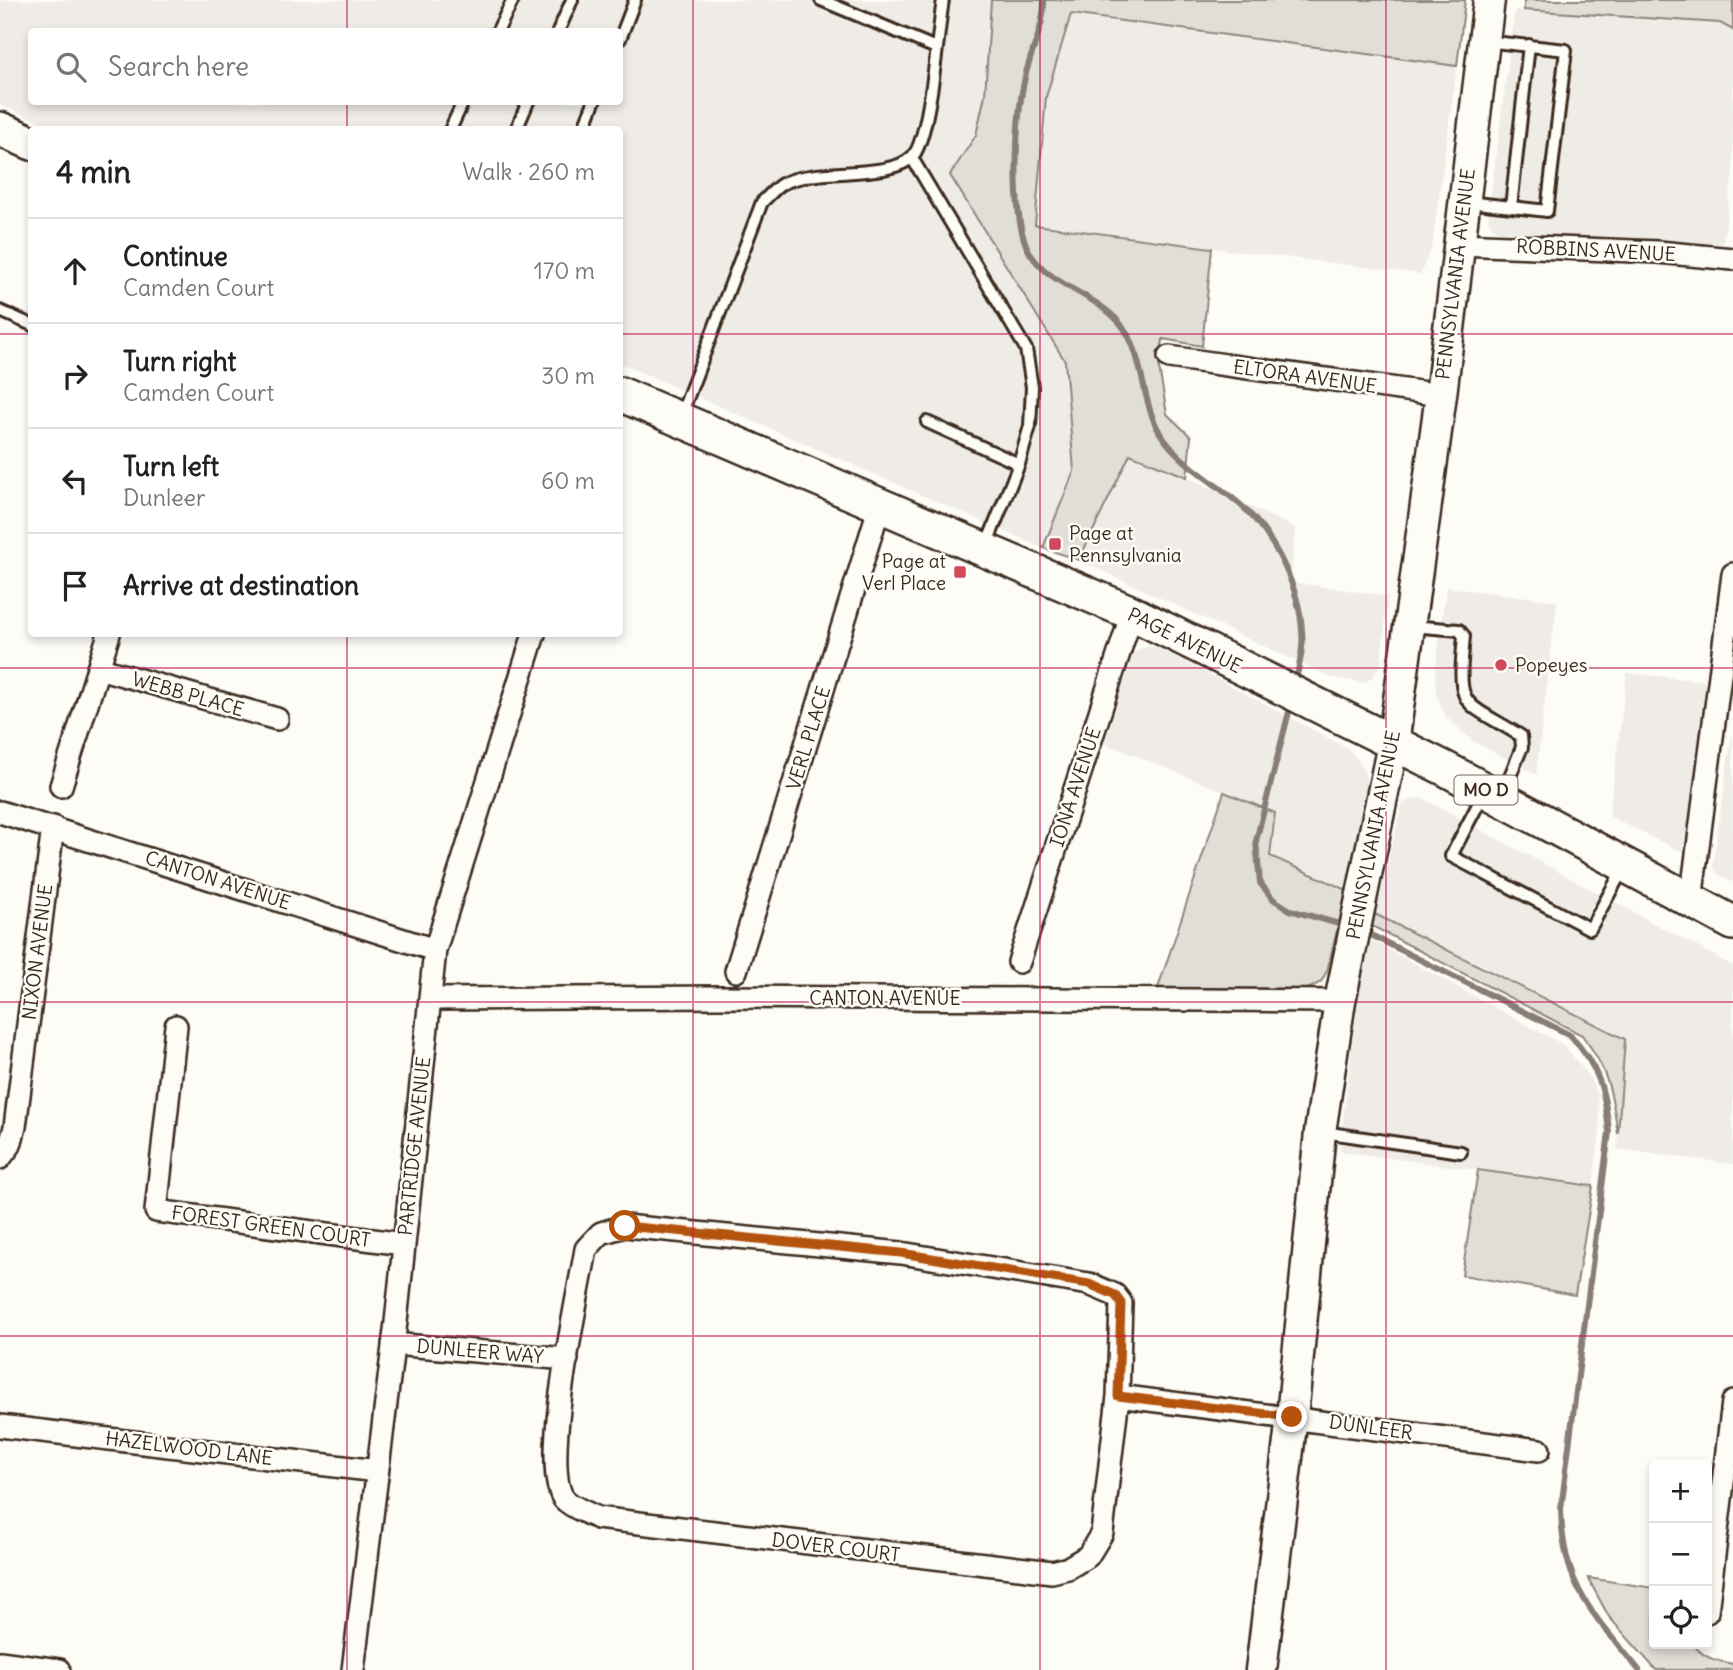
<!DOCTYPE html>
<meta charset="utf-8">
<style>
body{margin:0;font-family:Delius,sans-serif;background:#f6f6f6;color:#222}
.controls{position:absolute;right:21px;bottom:21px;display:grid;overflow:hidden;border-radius:7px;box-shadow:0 4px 10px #0003}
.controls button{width:63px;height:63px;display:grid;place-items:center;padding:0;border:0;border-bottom:2px solid #e0e0e0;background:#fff;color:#222;font:35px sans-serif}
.stop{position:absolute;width:21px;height:21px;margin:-16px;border:5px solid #b45309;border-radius:50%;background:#fff}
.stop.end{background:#b45309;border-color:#fff;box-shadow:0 2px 7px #0008}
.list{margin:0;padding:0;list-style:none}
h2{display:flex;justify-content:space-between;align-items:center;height:91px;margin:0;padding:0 28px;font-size:30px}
h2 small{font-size:23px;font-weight:400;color:#767676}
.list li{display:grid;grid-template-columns:46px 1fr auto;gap:21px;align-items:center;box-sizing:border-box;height:105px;padding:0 28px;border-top:2px solid #e0e0e0}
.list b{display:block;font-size:26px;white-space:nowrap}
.list p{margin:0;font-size:23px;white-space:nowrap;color:#767676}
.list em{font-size:23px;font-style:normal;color:#767676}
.icon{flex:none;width:38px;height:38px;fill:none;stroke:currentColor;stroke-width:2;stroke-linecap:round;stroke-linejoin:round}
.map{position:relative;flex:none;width:1733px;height:1670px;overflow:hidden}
.search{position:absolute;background:#fff;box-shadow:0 4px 10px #0003;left:28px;top:28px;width:595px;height:77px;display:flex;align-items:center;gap:18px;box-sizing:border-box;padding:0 24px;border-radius:7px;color:#767676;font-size:26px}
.panel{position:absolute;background:#fff;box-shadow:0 4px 10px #0003;left:28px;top:126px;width:595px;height:511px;border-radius:7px}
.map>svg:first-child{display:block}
.built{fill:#efece7;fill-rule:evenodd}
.green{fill:#e1ded7;stroke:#8e847a;stroke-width:2}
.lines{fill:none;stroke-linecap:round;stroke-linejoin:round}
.stream{stroke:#887d74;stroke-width:6}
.lane-casing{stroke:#3b2a1e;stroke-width:16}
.street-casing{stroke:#3b2a1e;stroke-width:26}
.secondary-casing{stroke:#3b2a1e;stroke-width:35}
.primary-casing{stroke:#3b2a1e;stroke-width:38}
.lane{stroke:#fdfcf7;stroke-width:10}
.street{stroke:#fdfcf7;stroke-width:21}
.secondary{stroke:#fdfcf7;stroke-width:30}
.primary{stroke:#fdfcf7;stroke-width:33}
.route{stroke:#b45309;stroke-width:9}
.grid{fill:none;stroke:#c2185b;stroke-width:2;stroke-opacity:0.55}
.poi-dot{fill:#d1495b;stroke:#fdfcf7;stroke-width:2.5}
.labels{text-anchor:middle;stroke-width:5;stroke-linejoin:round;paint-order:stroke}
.shield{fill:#fdfcf7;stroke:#75695f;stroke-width:2}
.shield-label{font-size:18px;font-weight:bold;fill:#3b2a1e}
.street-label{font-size:19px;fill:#3b2a1e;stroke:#fdfcf7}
.poi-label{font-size:19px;fill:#3b2a1e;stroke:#fdfcf7;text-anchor:start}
</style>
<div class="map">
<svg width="1733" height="1670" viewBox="0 0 1733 1670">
<rect width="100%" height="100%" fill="#fdfcf7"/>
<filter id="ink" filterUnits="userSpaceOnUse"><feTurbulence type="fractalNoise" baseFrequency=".0143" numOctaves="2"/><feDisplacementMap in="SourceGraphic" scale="14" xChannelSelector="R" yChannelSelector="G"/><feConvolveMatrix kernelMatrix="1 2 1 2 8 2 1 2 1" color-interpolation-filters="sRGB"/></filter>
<g filter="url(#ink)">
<path class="built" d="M 0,0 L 991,0 L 985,95 L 976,135 L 951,175 L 1065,361 L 1074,471 L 1043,548 L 620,363 L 620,130 L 58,129 L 0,105 ZM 32,32 L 620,32 L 620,102 L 32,102 Z
M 1515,10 L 1720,23 L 1733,30 L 1733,172 L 1723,244 L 1506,233 L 1496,230 L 1490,224 L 1488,216 Z
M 1071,13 L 1457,66 L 1432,247 L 1420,274 L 1035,226 L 1046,97 Z
M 1130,454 L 1187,477 L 1295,528 L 1291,582 L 1388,596 L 1381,663 L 1374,675 L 1365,683 L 1330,677 L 1079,560 Z
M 1446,587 L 1557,601 L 1536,774 L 1474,742 L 1446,717 L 1436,694 L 1435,673 Z
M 1150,646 L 1163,650 L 1349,749 L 1361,764 L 1367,779 L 1366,802 L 1347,890 L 1269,856 L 1274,812 L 1104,743 L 1132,656 L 1139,649 Z
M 1627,673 L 1705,681 L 1687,848 L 1682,852 L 1609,816 Z
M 1731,739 L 1733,739 L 1733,882 L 1717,874 L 1713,865 Z
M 1422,798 L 1733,966 L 1733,1164 L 1617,1149 L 1625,1039 L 1375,914 L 1402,805 L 1409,800 Z
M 1371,940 L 1564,1045 L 1588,1075 L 1598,1095 L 1600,1132 L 1593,1186 L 1339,1151 L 1358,1000 Z"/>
<path class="green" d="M 991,0 L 1465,0 L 1457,66 L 1071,14 L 1046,97 L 1035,225 L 1212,248 L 1202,346 L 1163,339 L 1159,368 L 1167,414 L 1191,437 L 1187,477 L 1130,454 L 1079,560 L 1043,548 L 1074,471 L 1065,361 L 950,175 L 976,135 L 985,95 Z
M 1524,0 L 1733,0 L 1733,30 L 1720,23 L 1524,10 Z
M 1224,792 L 1275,813 L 1270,856 L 1347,890 L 1327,971 L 1321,982 L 1308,989 L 1158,988 Z
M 1375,914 L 1625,1039 L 1618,1134 C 1612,1093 1608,1069 1582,1035 L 1372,926 Z
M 1478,1170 L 1593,1186 L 1575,1295 L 1462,1275 Z
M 1588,1578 L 1654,1588 L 1654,1644 L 1694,1644 C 1701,1658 1719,1661 1733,1664 L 1733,1670 L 1656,1670 L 1609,1617 Z"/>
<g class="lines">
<path class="stream" d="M 1044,0 C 1044,28 1031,51 1025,77 C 1016,116 1011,208 1026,245 C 1042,284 1093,292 1119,322 C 1146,352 1139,405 1164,439 C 1186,468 1218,484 1244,508 C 1275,537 1300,590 1302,631 C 1304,649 1299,666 1295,683
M 1291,704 L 1256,841 L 1260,883 L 1273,899 L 1290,910 L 1346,926
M 1363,931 L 1570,1035 C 1599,1067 1605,1090 1609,1132 L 1561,1509 C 1562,1586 1593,1614 1639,1670"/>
<g class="lane-casing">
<path id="lane" d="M 821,0 L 936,48
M 497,32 L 513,0
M 558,32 L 572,0
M 620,39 L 635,0
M 450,130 L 463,102
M 516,130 L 528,102
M 583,130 L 594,102
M 912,158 L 1026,349 L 1032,387 L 1030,426 L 1019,464 L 927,422
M 1467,202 L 1547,211 L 1566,50 L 1485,41
M 1511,207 L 1529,45
M 0,311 L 32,325
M 681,415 L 762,202 C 768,197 775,188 782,184 C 815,166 889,180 912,157 C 930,140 938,30 943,0
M 986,546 L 1019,464
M 1411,626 L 1459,630 L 1464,636 C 1457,711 1461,699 1521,736 L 1522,747 L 1503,793
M 1484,793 L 1451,856 L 1590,929 L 1624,867
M 1323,1132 L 1461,1152"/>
</g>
<g class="street-casing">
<path id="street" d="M 1459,244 L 1658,252 L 1733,259
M 1169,357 L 1441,395
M 98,668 L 277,719
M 61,786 L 109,634
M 0,812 L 435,950
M 1691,901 L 1733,574
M 1019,962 L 1132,613
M 736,971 L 880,505
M 430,999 L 719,997 L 1340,1001
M 176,1026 L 156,1211 L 403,1244
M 0,1158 L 10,1145 L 15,1127 L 53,827
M 625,1226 L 901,1253 L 1089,1284 L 1115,1295 L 1121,1303 L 1118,1396 L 1102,1533 L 1088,1556 L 1068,1568 L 1052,1572 L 597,1518 C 588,1513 571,1507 564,1499 C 539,1468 579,1293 586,1249 L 601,1233 Z
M 393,1344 L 567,1359
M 1118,1396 L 1539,1450
M 0,1426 L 377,1471
M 1707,1612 L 1733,1402
M 0,1662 L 59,1670
M 353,1670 L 396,1322 L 435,950 L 534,634"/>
</g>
<g class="secondary-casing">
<path id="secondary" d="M 1261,1670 L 1292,1417 L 1320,1132 L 1340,1001 L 1393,744 L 1441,395 L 1489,0"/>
</g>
<g class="primary-casing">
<path id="primary" d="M 0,129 L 32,143
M 620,394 L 1132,613 L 1444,768 L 1733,923"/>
</g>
<use href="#lane" class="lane"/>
<use href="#street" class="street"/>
<use href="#secondary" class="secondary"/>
<use href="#primary" class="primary"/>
</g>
</g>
<g class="lines" filter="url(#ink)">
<path class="route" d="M 625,1226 L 901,1253 L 1089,1284 L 1115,1295 L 1121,1303 L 1118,1396 L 1292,1417"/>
</g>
<path class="grid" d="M 347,0 L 347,32M 693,0 L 693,1670M 1040,0 L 1040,1670M 1386,0 L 1386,1670M 347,102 L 347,130M 0,334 L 32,334M 620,334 L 1733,334M 347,634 L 347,1670M 0,668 L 1733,668M 0,1002 L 1733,1002M 0,1336 L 1733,1336"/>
<g class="poi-dot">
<rect x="1048" y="537" width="14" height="14" rx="3.5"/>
<rect x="953" y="565" width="14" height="14" rx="3.5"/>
<circle cx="1501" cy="665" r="7"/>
</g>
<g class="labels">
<rect class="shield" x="1454.5" y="775.5" width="63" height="29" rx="5"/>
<g class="shield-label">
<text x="1486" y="796">MO D</text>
</g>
<g class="street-label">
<text transform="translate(1596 250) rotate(3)" y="7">ROBBINS AVENUE</text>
<text transform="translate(1455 274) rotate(-83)" y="7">PENNSYLVANIA AVENUE</text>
<text transform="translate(1305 376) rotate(8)" y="7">ELTORA AVENUE</text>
<text transform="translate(1185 640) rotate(26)" y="7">PAGE AVENUE</text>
<text transform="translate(188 694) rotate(16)" y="7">WEBB PLACE</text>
<text transform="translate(808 738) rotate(-73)" y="7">VERL PLACE</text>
<text transform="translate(1075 787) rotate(-72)" y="7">IONA AVENUE</text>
<text transform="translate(1373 835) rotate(-79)" y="7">PENNSYLVANIA AVENUE</text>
<text transform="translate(218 880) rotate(18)" y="7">CANTON AVENUE</text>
<text transform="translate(37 952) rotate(-83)" y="7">NIXON AVENUE</text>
<text x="885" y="1005">CANTON AVENUE</text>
<text transform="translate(414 1146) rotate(-84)" y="7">PARTRIDGE AVENUE</text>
<text transform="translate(271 1226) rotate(8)" y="7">FOREST GREEN COURT</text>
<text transform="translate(480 1351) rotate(5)" y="7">DUNLEER WAY</text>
<text transform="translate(1371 1427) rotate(8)" y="7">DUNLEER</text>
<text transform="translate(189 1448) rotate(7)" y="7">HAZELWOOD LANE</text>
<text transform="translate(836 1547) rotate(7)" y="7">DOVER COURT</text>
</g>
<g class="poi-label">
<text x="1069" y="540">Page at<tspan x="1069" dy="22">Pennsylvania</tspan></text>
<text x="946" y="568" text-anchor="end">Page at<tspan x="946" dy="22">Verl Place</tspan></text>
<text x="1515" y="672">Popeyes</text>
</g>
</g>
</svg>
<div class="controls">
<button>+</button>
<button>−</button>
<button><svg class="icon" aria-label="locate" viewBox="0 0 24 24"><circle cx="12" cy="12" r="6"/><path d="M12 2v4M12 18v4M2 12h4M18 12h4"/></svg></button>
</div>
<div class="stop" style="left:625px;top:1226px"></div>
<div class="stop end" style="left:1292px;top:1417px"></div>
<div class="search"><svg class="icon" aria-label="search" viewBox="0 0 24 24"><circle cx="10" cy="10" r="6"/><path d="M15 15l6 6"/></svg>Search here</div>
<section class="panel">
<h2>4 min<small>Walk · 260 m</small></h2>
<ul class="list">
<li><svg class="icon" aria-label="ahead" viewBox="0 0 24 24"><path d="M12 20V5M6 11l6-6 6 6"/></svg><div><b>Continue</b><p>Camden Court</p></div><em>170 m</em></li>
<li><svg class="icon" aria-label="right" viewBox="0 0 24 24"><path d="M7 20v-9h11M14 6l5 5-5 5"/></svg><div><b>Turn right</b><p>Camden Court</p></div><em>30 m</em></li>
<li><svg class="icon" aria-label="left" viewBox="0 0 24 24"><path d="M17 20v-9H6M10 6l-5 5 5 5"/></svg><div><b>Turn left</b><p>Dunleer</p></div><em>60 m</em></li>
<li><svg class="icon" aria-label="arrive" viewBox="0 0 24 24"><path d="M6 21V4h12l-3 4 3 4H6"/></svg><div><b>Arrive at destination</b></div></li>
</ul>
</section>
</div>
